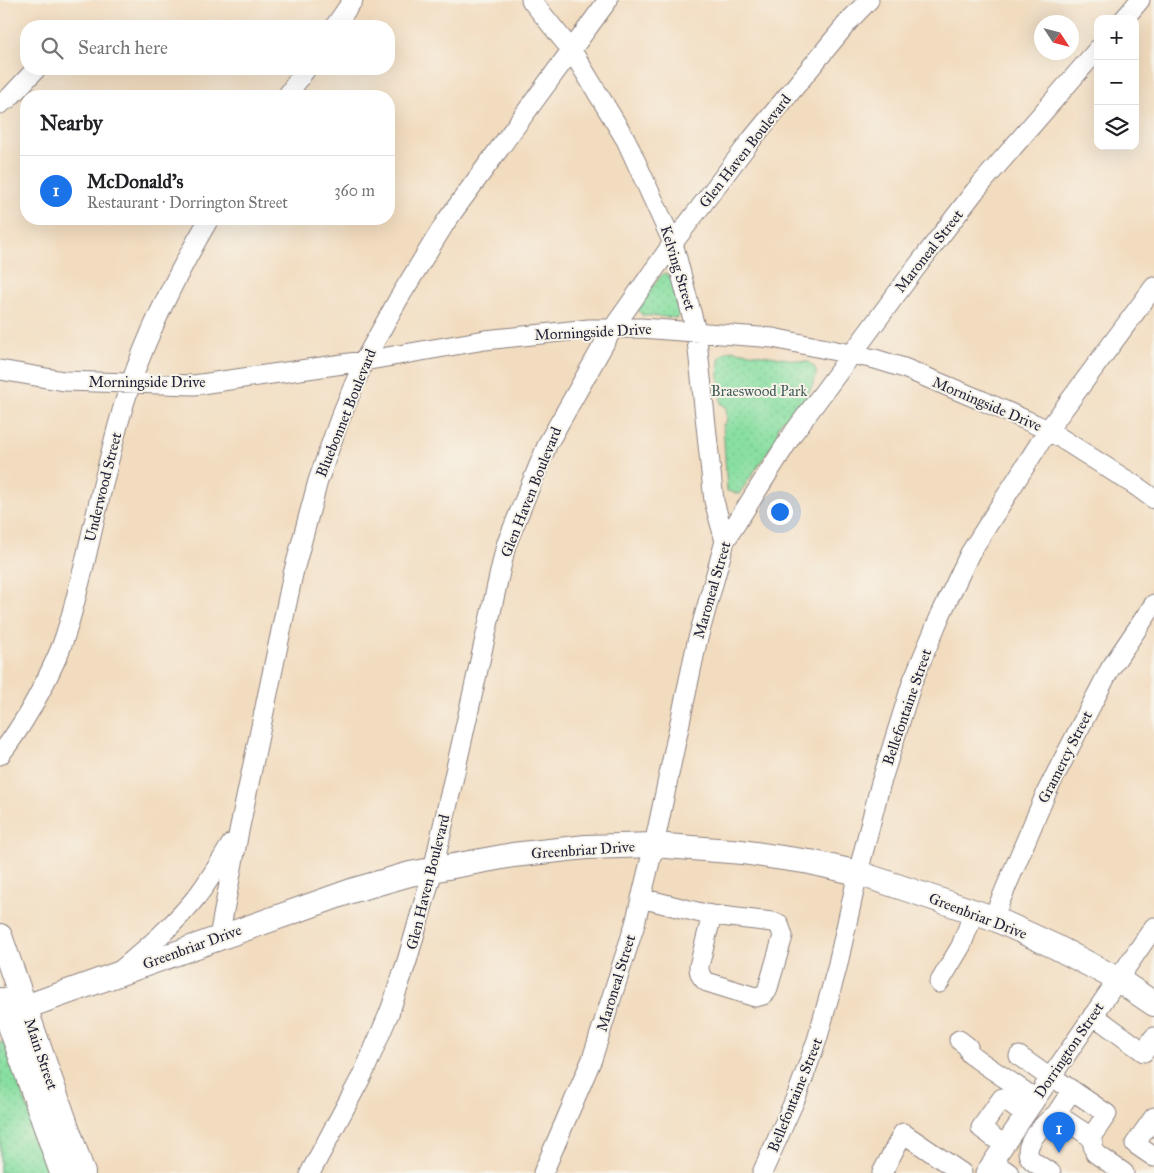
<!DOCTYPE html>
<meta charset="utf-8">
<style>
body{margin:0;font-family:"IM FELL Great Primer",serif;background:#f2f2f2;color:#202124}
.controls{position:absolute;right:15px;top:15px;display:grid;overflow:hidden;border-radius:10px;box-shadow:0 5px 20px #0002}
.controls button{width:45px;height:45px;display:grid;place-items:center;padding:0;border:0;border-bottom:1px solid #e0e0e0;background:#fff;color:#202124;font:25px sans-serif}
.compass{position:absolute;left:1034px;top:15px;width:45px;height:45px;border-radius:50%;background:#fff;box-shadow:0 5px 20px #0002;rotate:126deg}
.you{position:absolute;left:779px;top:511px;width:18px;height:18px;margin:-12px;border:4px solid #fff;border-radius:50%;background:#1a73e8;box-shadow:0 0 0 8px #1a73e833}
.badge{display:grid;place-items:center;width:32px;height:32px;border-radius:50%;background:#1a73e8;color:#fff;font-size:16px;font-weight:700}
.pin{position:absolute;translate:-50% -41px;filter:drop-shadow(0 1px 2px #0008)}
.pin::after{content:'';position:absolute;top:26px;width:18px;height:15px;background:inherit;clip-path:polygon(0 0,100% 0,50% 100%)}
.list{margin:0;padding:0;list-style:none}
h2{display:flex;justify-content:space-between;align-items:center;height:65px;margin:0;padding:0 20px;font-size:21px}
h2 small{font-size:16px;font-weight:400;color:#757577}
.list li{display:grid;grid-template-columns:32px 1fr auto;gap:15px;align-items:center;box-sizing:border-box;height:70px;padding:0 20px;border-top:1px solid #e0e0e0}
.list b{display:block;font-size:19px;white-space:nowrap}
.list p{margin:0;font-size:16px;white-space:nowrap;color:#757577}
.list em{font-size:16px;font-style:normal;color:#757577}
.icon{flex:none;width:28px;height:28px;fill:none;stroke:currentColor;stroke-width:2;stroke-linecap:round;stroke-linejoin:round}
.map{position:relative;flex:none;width:1154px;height:1173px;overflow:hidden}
.search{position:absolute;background:#fff;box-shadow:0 5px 20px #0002;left:20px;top:20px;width:375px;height:55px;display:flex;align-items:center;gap:12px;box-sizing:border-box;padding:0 18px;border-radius:20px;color:#757577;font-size:19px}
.panel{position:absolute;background:#fff;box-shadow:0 5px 20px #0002;left:20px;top:90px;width:375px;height:135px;border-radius:20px}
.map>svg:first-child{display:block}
.green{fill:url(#green-dots);stroke:#56806e}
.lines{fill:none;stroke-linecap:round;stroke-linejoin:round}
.minor-casing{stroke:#8a7f7d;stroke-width:21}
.major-casing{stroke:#8a7f7d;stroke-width:26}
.minor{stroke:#fff;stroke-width:19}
.major{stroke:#fff;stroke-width:24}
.labels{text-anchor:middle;stroke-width:4;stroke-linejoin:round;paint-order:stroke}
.street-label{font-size:15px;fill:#22223b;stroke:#f7f3e8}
.park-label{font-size:15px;fill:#415b5a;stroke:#f7f3e8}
</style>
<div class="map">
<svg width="1154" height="1173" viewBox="0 0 1154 1173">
<defs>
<pattern id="green-dots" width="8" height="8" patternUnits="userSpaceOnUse" patternTransform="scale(1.25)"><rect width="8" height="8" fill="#89dfa2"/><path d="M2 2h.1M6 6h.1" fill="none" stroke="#76bf8c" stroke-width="1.8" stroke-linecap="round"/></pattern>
</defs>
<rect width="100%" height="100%" fill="#f7f3e8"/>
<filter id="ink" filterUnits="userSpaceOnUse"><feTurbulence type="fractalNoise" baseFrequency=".02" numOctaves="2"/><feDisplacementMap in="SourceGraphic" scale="10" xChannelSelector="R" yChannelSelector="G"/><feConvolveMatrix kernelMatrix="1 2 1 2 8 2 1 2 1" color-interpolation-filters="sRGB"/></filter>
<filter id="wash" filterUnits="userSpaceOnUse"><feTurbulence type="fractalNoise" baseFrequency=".0096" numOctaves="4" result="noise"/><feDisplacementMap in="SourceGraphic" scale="20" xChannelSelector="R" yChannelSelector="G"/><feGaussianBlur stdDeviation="1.12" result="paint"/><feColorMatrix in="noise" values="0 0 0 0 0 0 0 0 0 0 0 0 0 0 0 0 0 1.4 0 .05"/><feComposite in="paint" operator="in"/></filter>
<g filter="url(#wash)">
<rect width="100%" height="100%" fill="#f2dcbf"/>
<path class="green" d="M 667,273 L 673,280 L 681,312 L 677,318 L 642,315 L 638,310 L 640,303 L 660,277 L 663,274 Z
M 731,350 L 808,362 C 811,364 815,366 816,370 C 819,383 796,410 789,420 L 787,418 L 785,420 L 783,419 L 777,428 L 779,430 L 777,433 L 779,435 L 739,494 L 727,491 L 723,424 L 726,424 L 725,421 L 727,421 L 726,407 L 721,404 C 721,394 717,369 719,360 C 721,354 726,352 731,350 Z
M 0,1041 L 5,1044 L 51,1173 L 0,1173 Z"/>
</g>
<g filter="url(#ink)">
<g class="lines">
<g class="minor-casing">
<path id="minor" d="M 531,0 L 572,51 L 626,140 L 673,243 L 696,331 L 714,501 L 725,541
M 1124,19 L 1140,0
M 335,26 L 353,0
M 287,96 L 306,69
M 0,104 L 9,98 L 36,69
M 0,370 L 64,381 L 194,385 L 364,361 L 485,340 L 589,329 L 641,328 L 773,338 L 875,359 L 904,368 L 983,401 L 1048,430 L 1136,486 L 1154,499
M 0,755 C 25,723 44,687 60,650 C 70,625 76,596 83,570 C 96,515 108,458 124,404 C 144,339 175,277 209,219
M 641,898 L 705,914 L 712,915 L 772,922 L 779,924 L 783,936 L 767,991 L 763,995 L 755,997 L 707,982 C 701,978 699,974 699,966 L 712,915
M 993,918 L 1047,791 L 1110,669 L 1154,604
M 219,937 L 239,831 L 293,574 L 318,481 L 339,421 L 364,361 L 399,298 L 447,220 L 608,0
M 121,970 C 148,947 176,923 198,895 C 211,878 221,860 232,843
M 939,983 L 961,946 L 974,912
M 1093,1015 L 1144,1052 L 1154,1037
M 959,1040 L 968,1047 L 970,1054 C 991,1070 1014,1083 1035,1099
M 1019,1056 L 1050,1078
M 1051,1076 L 1107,1114 L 1091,1137 L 1056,1114 L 1072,1090
M 1154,1117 L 1135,1144 L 1154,1157
M 1091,1137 L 1095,1153 L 1124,1173
M 1004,1145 L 981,1128 L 1002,1098 L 1025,1115
M 993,1162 L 1009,1173
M 310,1173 L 364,1072 L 390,1011 L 407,961 L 433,870 L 506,545 L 548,443 L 613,328 L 673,243 L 752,139 L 849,21 L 869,0
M 543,1173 L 592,1059 L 635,924 L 654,845 L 697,642 L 725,541 L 794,432 L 915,269 L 975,191 L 1098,49
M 762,1173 L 797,1095 L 817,1040 L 837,968 L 858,873 L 880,786 L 913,680 L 941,614 L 970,553 L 1048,430 L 1154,287
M 882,1173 L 903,1133 L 962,1173
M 985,1173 L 1154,927
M 1051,1173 C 1044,1168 1032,1163 1029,1156 C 1023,1143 1047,1121 1056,1114"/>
</g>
<g class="major-casing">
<path id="major" d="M 0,936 L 83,1173
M 1,1000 L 62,1173
M 0,1016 L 354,890 L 410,874 L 513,855 L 586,847 L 654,845 L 742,852 L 810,862 L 858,873 L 993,918 L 1056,947 L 1117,979 L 1154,1004"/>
</g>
<use href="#minor" class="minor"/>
<use href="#major" class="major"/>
</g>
</g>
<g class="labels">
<g class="street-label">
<text transform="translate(745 151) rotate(-52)" y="5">Glen Haven Boulevard</text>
<text transform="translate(929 251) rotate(-52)" y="5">Maroneal Street</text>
<text transform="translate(678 268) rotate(73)" y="5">Kelving Street</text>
<text transform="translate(593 332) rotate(-3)" y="5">Morningside Drive</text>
<text x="147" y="387">Morningside Drive</text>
<text transform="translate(987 404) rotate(23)" y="5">Morningside Drive</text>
<text transform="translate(346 413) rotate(-68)" y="5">Bluebonnet Boulevard</text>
<text transform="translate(103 487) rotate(-76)" y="5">Underwood Street</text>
<text transform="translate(531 492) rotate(-68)" y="5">Glen Haven Boulevard</text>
<text transform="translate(712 590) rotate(-74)" y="5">Maroneal Street</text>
<text transform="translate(907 707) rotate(-71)" y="5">Bellefontaine Street</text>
<text transform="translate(1065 757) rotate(-63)" y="5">Gramercy Street</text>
<text transform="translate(583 850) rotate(-4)" y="5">Greenbriar Drive</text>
<text transform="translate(428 882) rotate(-76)" y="5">Glen Haven Boulevard</text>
<text transform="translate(978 916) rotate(21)" y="5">Greenbriar Drive</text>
<text transform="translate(192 947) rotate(-20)" y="5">Greenbriar Drive</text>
<text transform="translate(616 983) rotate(-73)" y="5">Maroneal Street</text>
<text transform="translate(1069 1050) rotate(-56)" y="5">Dorrington Street</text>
<text transform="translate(41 1054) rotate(71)" y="5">Main Street</text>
<text transform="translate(795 1095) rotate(-68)" y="5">Bellefontaine Street</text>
</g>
<g class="park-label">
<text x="759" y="396">Braeswood Park</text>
</g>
</g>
</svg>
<div class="controls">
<button>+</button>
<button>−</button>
<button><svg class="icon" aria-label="layers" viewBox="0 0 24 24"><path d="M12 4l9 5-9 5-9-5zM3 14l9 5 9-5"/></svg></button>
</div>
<svg class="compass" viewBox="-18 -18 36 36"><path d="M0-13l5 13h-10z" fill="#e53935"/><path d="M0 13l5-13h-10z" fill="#757577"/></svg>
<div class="you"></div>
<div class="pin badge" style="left:1059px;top:1153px">1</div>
<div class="search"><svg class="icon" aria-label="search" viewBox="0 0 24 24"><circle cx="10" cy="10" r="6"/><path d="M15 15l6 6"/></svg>Search here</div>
<section class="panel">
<h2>Nearby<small></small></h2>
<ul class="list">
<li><span class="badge">1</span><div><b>McDonald's</b><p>Restaurant · Dorrington Street</p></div><em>360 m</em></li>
</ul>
</section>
</div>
